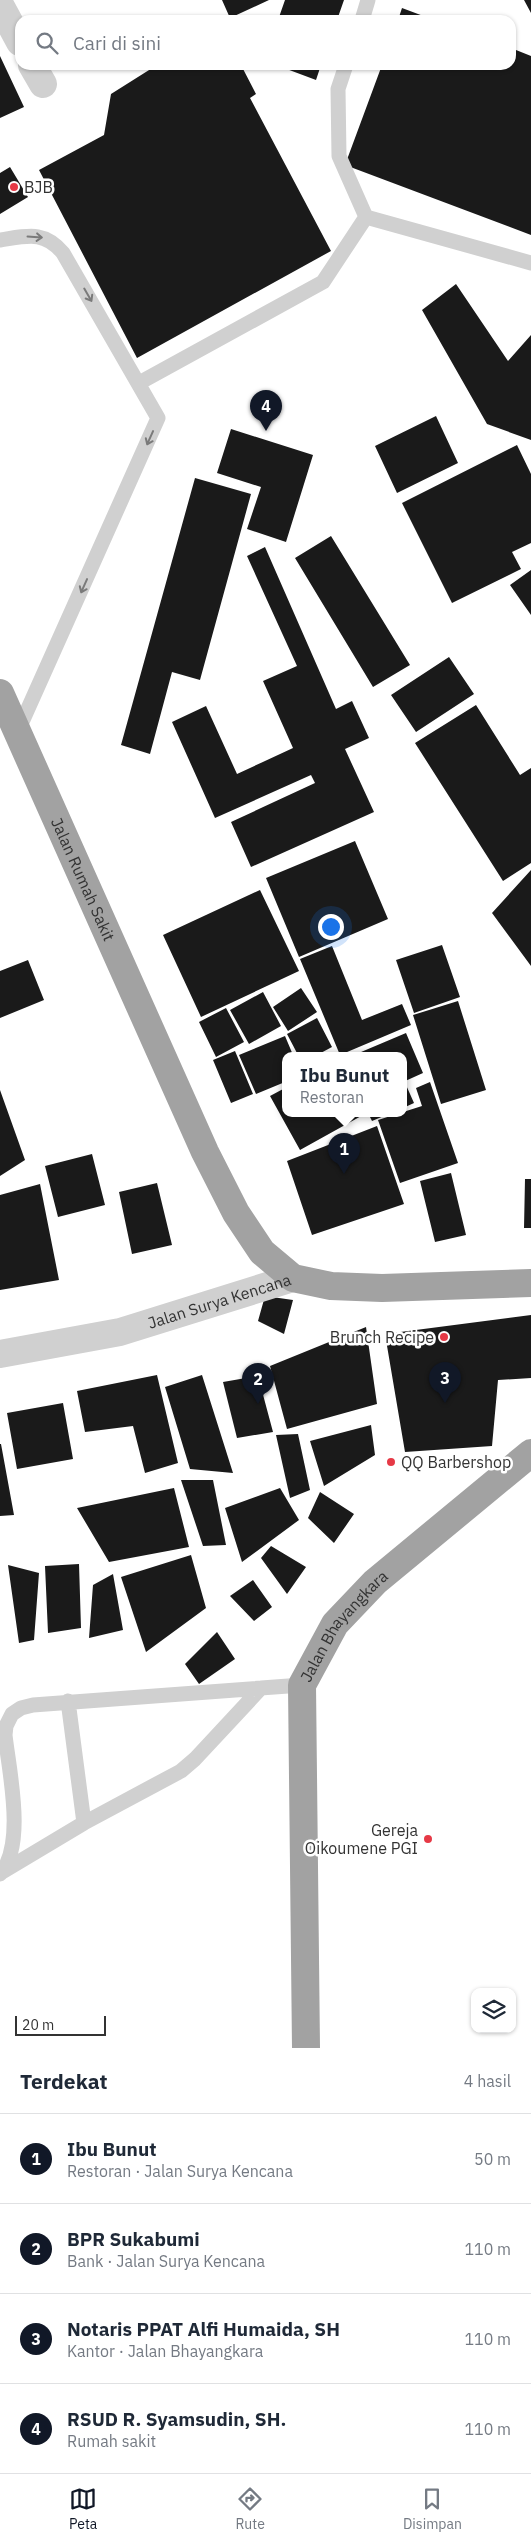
<!DOCTYPE html>
<html lang="id">
<meta charset="utf-8">
<style>
body{margin:0;font-family:"IBM Plex Sans",sans-serif;background:#f6f6f7;color:#1f2937}
.controls{position:absolute;right:15px;bottom:15px;display:grid;overflow:hidden;border-radius:10px;box-shadow:0 1px 4px #0004}
.controls button{width:45px;height:45px;display:grid;place-items:center;padding:0;border:0;border-bottom:1px solid #e0e1e3;background:#fff;color:#1f2937;font:25px sans-serif}
.scale{position:absolute;left:15px;bottom:12px;width:91px;box-sizing:border-box;padding-left:5px;border:2px solid #333;border-top:0;font-size:14px;line-height:18px;white-space:nowrap;color:#333;-webkit-text-stroke:4px #fff;paint-order:stroke}
.you{position:absolute;left:330px;top:926px;width:18px;height:18px;margin:-12px;border:4px solid #fff;border-radius:50%;background:#1a73e8;box-shadow:0 0 0 8px #1a73e833}
.badge{display:grid;place-items:center;width:32px;height:32px;border-radius:50%;background:#111827;color:#fff;font-size:16px;font-weight:700}
.pin{position:absolute;translate:-50% -41px;filter:drop-shadow(0 1px 2px #0008)}
.pin::after{content:'';position:absolute;top:26px;width:18px;height:15px;background:inherit;clip-path:polygon(0 0,100% 0,50% 100%)}
.popup{position:absolute;left:282px;top:1052px;width:125px;height:65px;box-sizing:border-box;display:grid;place-content:center;border-radius:10px;background:#fff;filter:drop-shadow(0 1px 4px #0005);font-size:16px;white-space:nowrap;color:#747a83}
.popup b{font-size:19px;color:#1f2937}
.popup::after{content:'';position:absolute;left:50%;top:100%;margin-left:-10px;border:10px solid transparent;border-top-color:#fff}
.list{margin:0;padding:0;list-style:none}
h2{display:flex;justify-content:space-between;align-items:center;height:65px;margin:0;padding:0 20px;font-size:21px}
h2 small{font-size:16px;font-weight:400;color:#747a83}
.list li{display:grid;grid-template-columns:32px 1fr auto;gap:15px;align-items:center;box-sizing:border-box;height:90px;padding:0 20px;border-top:1px solid #e0e1e3}
.list b{display:block;font-size:19px;white-space:nowrap}
.list p{margin:0;font-size:16px;white-space:nowrap;color:#747a83}
.list em{font-size:16px;font-style:normal;color:#747a83}
.icon{flex:none;width:28px;height:28px;fill:none;stroke:currentColor;stroke-width:2;stroke-linecap:round;stroke-linejoin:round}
.map{position:relative;flex:none;width:531px;height:2048px;overflow:hidden}
.search{position:absolute;background:#fff;box-shadow:0 1px 4px #0004;left:15px;right:15px;top:15px;height:55px;display:flex;align-items:center;gap:12px;box-sizing:border-box;padding:0 18px;border-radius:15px;color:#747a83;font-size:19px}
.sheet{height:425px;background:#fff}
nav{display:flex;justify-content:space-around;align-items:center;box-sizing:border-box;height:70px;border-top:1px solid #e0e1e3;background:#fff;font-size:14px;color:#747a83}
nav a{display:grid;justify-items:center;gap:2px}
nav .on{color:#111827}
.map>svg:first-child{display:block}
.building{fill:#1a1a1a}
.lines{fill:none;stroke-linecap:round;stroke-linejoin:round}
.service{stroke:#d0d0d0;stroke-width:15}
.minor{stroke:#d0d0d0;stroke-width:28}
.tertiary{stroke:#d0d0d0;stroke-width:28}
.trunk{stroke:#a2a2a2;stroke-width:28}
.oneway{stroke:#7a7a7a}
.poi-dot{fill:#e63946;stroke:#fff;stroke-width:2}
.labels{text-anchor:middle;stroke-width:5;stroke-linejoin:round;paint-order:stroke}
.poi-label{font-size:16px;fill:#333;stroke:#fff;text-anchor:start}
.street-label{font-size:16px;fill:#333;stroke:#fff}
</style>
<div class="map">
<svg width="531" height="2048" viewBox="0 0 531 2048">
<rect width="100%" height="100%" fill="#fff"/>
<path class="building" d="M 222,0 L 269,0 L 230,18 Z
M 285,0 L 344,0 L 337,20 L 278,20 Z
M 524,0 L 531,0 L 531,13 Z
M 402,8 L 434,20 L 398,20 Z
M 511,48 L 531,56 L 531,235 L 345,165 L 382,65 L 511,65 Z
M 0,56 L 24,107 L 0,118 Z
M 157,65 L 241,65 L 256,94 L 250,98 L 331,251 L 137,358 L 39,170 L 104,135 L 111,94 Z
M 276,65 L 321,65 L 316,80 Z
M 10,167 L 28,197 L 0,214 L 0,173 Z
M 456,284 L 508,361 L 531,335 L 531,440 L 487,424 L 422,310 Z
M 436,416 L 458,463 L 397,493 L 375,446 Z
M 231,429 L 313,455 L 286,542 L 247,529 L 261,487 L 217,473 Z
M 517,445 L 531,474 L 531,543 L 512,552 L 521,569 L 452,603 L 402,503 Z
M 195,478 L 251,494 L 200,680 L 172,672 L 150,754 L 121,745 Z
M 331,536 L 410,665 L 373,687 L 295,558 Z
M 265,547 L 336,709 L 352,701 L 369,738 L 345,749 L 374,812 L 251,867 L 231,822 L 315,783 L 311,775 L 215,818 L 172,722 L 206,706 L 237,774 L 293,748 L 263,681 L 297,666 L 247,556 Z
M 531,570 L 531,615 L 510,585 Z
M 449,657 L 474,694 L 416,732 L 391,695 Z
M 476,705 L 520,775 L 531,768 L 531,863 L 503,881 L 415,743 Z
M 355,841 L 388,919 L 299,957 L 266,878 Z
M 531,870 L 531,966 L 492,913 Z
M 260,890 L 299,971 L 201,1017 L 163,935 Z
M 442,945 L 460,997 L 414,1013 L 396,960 Z
M 332,946 L 362,1020 L 402,1004 L 411,1025 L 340,1055 L 300,959 Z
M 28,960 L 44,1000 L 0,1018 L 0,971 Z
M 301,988 L 317,1012 L 288,1031 L 273,1007 Z
M 263,992 L 281,1026 L 249,1044 L 230,1010 Z
M 458,1001 L 486,1090 L 441,1104 L 413,1015 Z
M 226,1008 L 244,1042 L 216,1057 L 199,1022 Z
M 317,1018 L 332,1047 L 317,1055 L 298,1055 L 287,1034 Z
M 406,1033 L 423,1073 L 403,1082 L 403,1055 L 354,1055 Z
M 285,1036 L 293,1055 L 285,1055 L 285,1082 L 256,1094 L 239,1055 Z
M 235,1051 L 253,1094 L 231,1103 L 213,1060 Z
M 430,1082 L 458,1163 L 400,1183 L 378,1120 L 422,1106 L 416,1088 Z
M 406,1085 L 414,1103 L 403,1108 L 403,1087 Z
M 285,1088 L 285,1113 L 362,1113 L 363,1115 L 300,1150 L 270,1096 Z
M 0,1090 L 25,1160 L 0,1176 Z
M 368,1113 L 391,1113 L 372,1121 Z
M 377,1126 L 404,1204 L 312,1235 L 287,1161 Z
M 92,1154 L 105,1205 L 58,1217 L 45,1166 Z
M 451,1173 L 466,1235 L 435,1242 L 420,1181 Z
M 525,1179 L 531,1179 L 531,1228 L 524,1228 Z
M 157,1183 L 172,1245 L 132,1254 L 119,1192 Z
M 40,1184 L 59,1280 L 0,1290 L 0,1195 Z
M 265,1296 L 293,1300 L 284,1334 L 258,1321 Z
M 531,1315 L 531,1378 L 498,1380 L 492,1446 L 405,1452 L 385,1334 Z
M 366,1327 L 377,1404 L 287,1429 L 270,1366 Z
M 157,1375 L 178,1463 L 145,1473 L 133,1426 L 85,1432 L 77,1391 Z
M 202,1375 L 233,1473 L 190,1469 L 165,1387 Z
M 258,1376 L 273,1432 L 237,1438 L 223,1382 Z
M 63,1403 L 73,1459 L 17,1469 L 7,1413 Z
M 371,1425 L 375,1455 L 324,1486 L 310,1441 Z
M 298,1434 L 310,1490 L 290,1498 L 276,1435 Z
M 0,1444 L 1,1444 L 14,1515 L 0,1516 Z
M 181,1480 L 213,1480 L 226,1545 L 203,1546 Z
M 174,1488 L 189,1547 L 109,1562 L 77,1508 Z
M 280,1488 L 299,1520 L 242,1562 L 225,1508 Z
M 320,1492 L 354,1514 L 334,1543 L 308,1518 Z
M 271,1546 L 306,1567 L 287,1594 L 261,1558 Z
M 191,1555 L 206,1608 L 146,1652 L 121,1577 Z
M 79,1564 L 81,1628 L 48,1633 L 45,1566 Z
M 8,1565 L 39,1573 L 34,1640 L 19,1643 Z
M 113,1574 L 123,1630 L 89,1638 L 93,1585 Z
M 253,1580 L 272,1607 L 254,1621 L 230,1596 Z
M 217,1632 L 235,1659 L 199,1684 L 185,1664 Z"/>
<g class="lines">
<path class="service" d="M 362,20 L 368,0
M 366,217 L 531,263
M 0,240 C 27,236 44,230 63,253 L 158,418 L 18,731
M 139,383 L 323,282 L 366,217 L 339,156 L 338,89 L 346,65
M 68,1701 L 84,1823
M 2,1872 L 84,1823 L 181,1771 L 195,1759 L 261,1688
M 0,1874 C 26,1845 9,1771 5,1735 L 6,1726 L 12,1714 L 21,1708 L 33,1705 L 302,1685"/>
<path class="minor" d="M 0,5 L 20,42
M 32,65 L 43,84"/>
<path class="tertiary" id="s1" d="M 0,1354 L 120,1332 L 293,1278"/>
<g class="trunk">
<path id="s2" d="M 0,693 L 205,1152 L 236,1213 L 262,1252 L 293,1278 L 331,1286 L 382,1288 L 531,1283"/>
<path id="s3" d="M 306,2048 L 302,1685 L 335,1624 L 375,1582 L 531,1453"/>
</g>
</g>
<defs><path id="oneway-shaft" d="M-6 0H5M1.5-3L5.5 0L1.5 3" fill="none" stroke-width="1.6" stroke-linecap="round" stroke-linejoin="round" transform="scale(1.25)"/></defs>
<g class="oneway">
<use href="#oneway-shaft" transform="translate(35 237) rotate(4)"/>
<use href="#oneway-shaft" transform="translate(88 295) rotate(60)"/>
<use href="#oneway-shaft" transform="translate(150 438) rotate(114)"/>
<use href="#oneway-shaft" transform="translate(84 586) rotate(114)"/>
</g>
<g class="poi-dot">
<circle cx="14" cy="187" r="5"/>
<circle cx="444" cy="1337" r="5"/>
<circle cx="391" cy="1462" r="5"/>
<circle cx="428" cy="1839" r="5"/>
</g>
<g class="labels">
<g class="poi-label">
<text x="24" y="193">BJB</text>
<text x="434" y="1343" text-anchor="end">Brunch Recipe</text>
<text x="401" y="1468">QQ Barbershop</text>
<text x="418" y="1836" text-anchor="end">Gereja<tspan x="418" dy="18">Oikoumene PGI</tspan></text>
</g>
<g class="street-label">
<text dy="6" stroke="none"><textPath href="#s2" startOffset="204">Jalan Rumah Sakit</textPath></text>
<text dy="6" stroke="none"><textPath href="#s1" startOffset="226">Jalan Surya Kencana</textPath></text>
<text dy="6" stroke="none"><textPath href="#s3" startOffset="436">Jalan Bhayangkara</textPath></text>
</g>
</g>
</svg>
<div class="controls">
<button><svg class="icon" aria-label="layers" viewBox="0 0 24 24"><path d="M12 4l9 5-9 5-9-5zM3 14l9 5 9-5"/></svg></button>
</div>
<div class="scale">20 m</div>
<div class="you"></div>
<div class="pin badge" style="left:344px;top:1174px">1</div>
<div class="popup"><b>Ibu Bunut</b>Restoran</div>
<div class="pin badge" style="left:258px;top:1404px">2</div>
<div class="pin badge" style="left:445px;top:1403px">3</div>
<div class="pin badge" style="left:266px;top:431px">4</div>
<div class="search"><svg class="icon" aria-label="search" viewBox="0 0 24 24"><circle cx="10" cy="10" r="6"/><path d="M15 15l6 6"/></svg>Cari di sini</div>
</div>
<section class="sheet">
<h2>Terdekat<small>4 hasil</small></h2>
<ul class="list">
<li><span class="badge">1</span><div><b>Ibu Bunut</b><p>Restoran · Jalan Surya Kencana</p></div><em>50 m</em></li>
<li><span class="badge">2</span><div><b>BPR Sukabumi</b><p>Bank · Jalan Surya Kencana</p></div><em>110 m</em></li>
<li><span class="badge">3</span><div><b>Notaris PPAT Alfi Humaida, SH</b><p>Kantor · Jalan Bhayangkara</p></div><em>110 m</em></li>
<li><span class="badge">4</span><div><b>RSUD R. Syamsudin, SH.</b><p>Rumah sakit</p></div><em>110 m</em></li>
</ul>
</section>
<nav>
<a class="on"><svg class="icon" aria-label="map" viewBox="0 0 24 24"><path d="M3 6l6-2 6 2 6-2v14l-6 2-6-2-6 2zM9 4v14M15 6v14"/></svg>Peta</a>
<a><svg class="icon" aria-label="directions" viewBox="0 0 24 24"><path d="M12 3l9 9-9 9-9-9zM9 14v-3h6M13 9l2 2-2 2"/></svg>Rute</a>
<a><svg class="icon" aria-label="saved" viewBox="0 0 24 24"><path d="M7 4h10v16l-5-4-5 4z"/></svg>Disimpan</a>
</nav>
